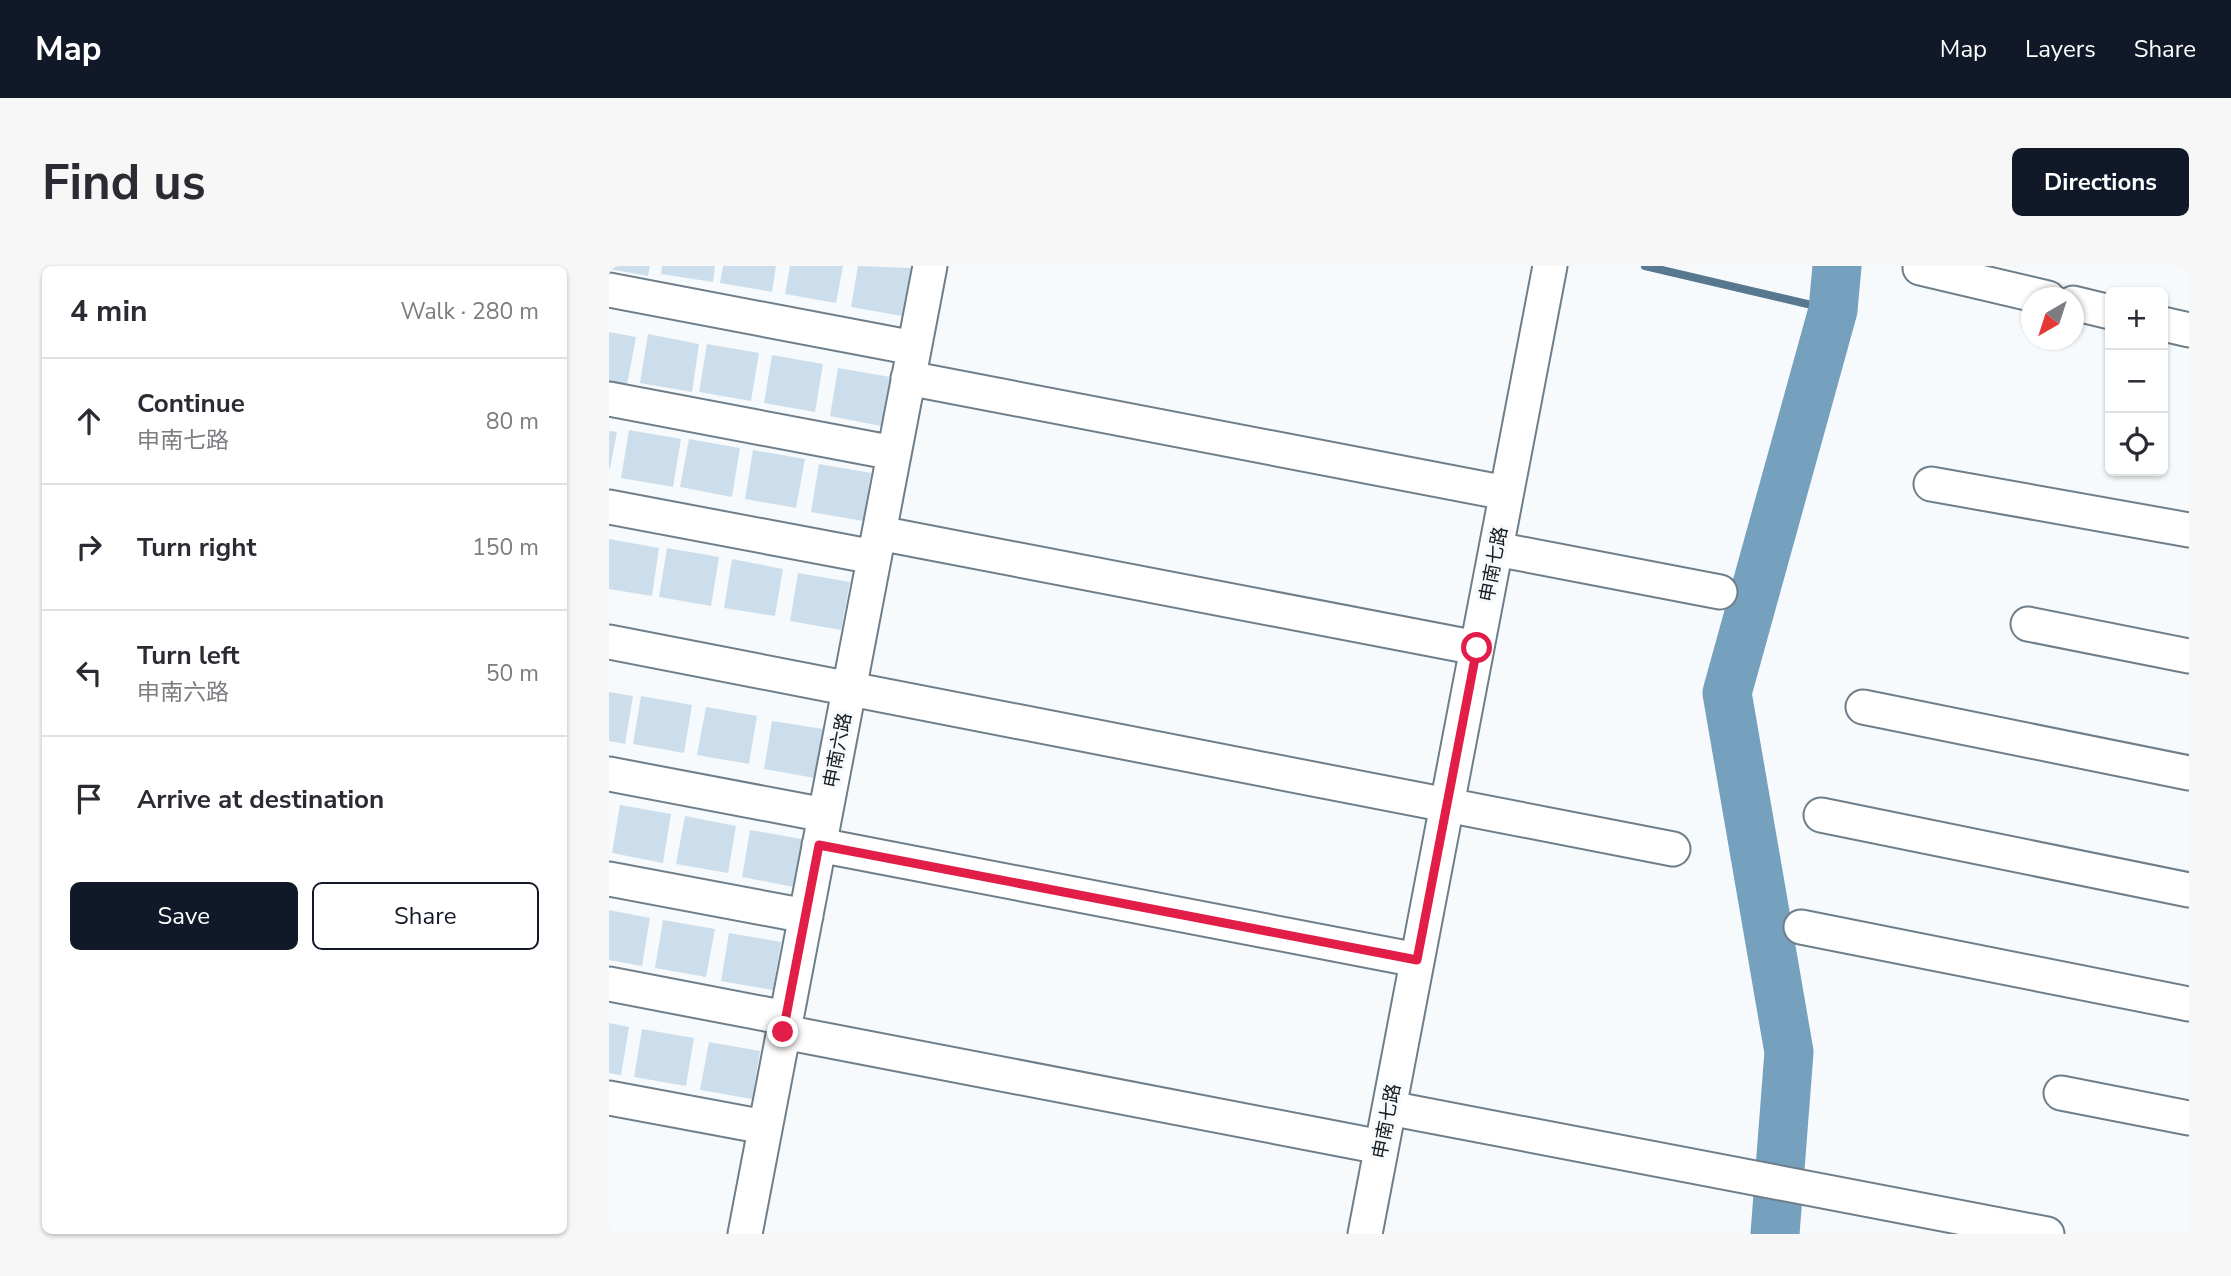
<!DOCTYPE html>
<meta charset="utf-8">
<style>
body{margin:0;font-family:"Nunito Sans","Noto Sans SC",sans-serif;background:#f7f7f7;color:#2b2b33}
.controls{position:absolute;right:21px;top:21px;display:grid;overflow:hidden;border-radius:10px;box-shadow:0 2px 5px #0004}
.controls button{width:63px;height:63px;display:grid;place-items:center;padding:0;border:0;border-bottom:2px solid #e1e1e2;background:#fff;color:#2b2b33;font:35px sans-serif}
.compass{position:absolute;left:1412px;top:21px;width:63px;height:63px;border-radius:50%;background:#fff;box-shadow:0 2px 5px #0004;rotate:219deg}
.stop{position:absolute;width:21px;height:21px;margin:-16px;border:5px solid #e11d48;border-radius:50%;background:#fff}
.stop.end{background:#e11d48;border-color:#fff;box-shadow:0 2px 7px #0008}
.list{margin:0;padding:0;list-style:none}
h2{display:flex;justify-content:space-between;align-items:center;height:91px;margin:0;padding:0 28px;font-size:30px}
h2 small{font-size:23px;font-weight:400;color:#7c7c81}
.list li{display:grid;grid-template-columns:46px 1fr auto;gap:21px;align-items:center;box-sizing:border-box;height:126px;padding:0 28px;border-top:2px solid #e1e1e2}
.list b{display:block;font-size:26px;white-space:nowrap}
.list p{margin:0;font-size:23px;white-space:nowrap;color:#7c7c81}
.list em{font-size:23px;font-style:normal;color:#7c7c81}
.actions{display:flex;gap:14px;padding:21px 28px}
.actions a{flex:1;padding:16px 0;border:2px solid #111827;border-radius:10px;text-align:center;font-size:24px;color:#111827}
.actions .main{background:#111827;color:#fff}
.icon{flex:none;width:38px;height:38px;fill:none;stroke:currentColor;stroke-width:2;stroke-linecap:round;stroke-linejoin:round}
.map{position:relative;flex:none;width:1580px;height:968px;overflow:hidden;border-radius:10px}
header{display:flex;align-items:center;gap:42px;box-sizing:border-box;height:98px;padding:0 35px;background:#111827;color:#fff}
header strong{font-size:33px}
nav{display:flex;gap:38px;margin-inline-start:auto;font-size:24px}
.intro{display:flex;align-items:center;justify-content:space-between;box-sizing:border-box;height:168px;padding:0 42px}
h1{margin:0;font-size:49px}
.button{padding:18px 32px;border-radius:10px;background:#111827;color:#fff;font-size:24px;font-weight:700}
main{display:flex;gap:42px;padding:0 42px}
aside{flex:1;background:#fff;border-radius:10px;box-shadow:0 2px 5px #0004}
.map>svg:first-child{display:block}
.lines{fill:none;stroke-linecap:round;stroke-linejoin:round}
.stream{stroke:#58788f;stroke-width:8}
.river{stroke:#75a0be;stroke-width:49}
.building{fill:#ccdeeb}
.minor-casing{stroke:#6e7e8a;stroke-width:37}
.minor{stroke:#fff;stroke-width:33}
.route{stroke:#e11d48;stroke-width:9}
.labels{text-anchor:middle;stroke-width:7;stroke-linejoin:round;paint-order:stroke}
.street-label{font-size:19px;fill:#161c21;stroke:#f6fafc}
</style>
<header>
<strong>Map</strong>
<nav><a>Map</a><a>Layers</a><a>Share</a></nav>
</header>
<div class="intro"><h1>Find us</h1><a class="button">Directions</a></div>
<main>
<aside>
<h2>4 min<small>Walk · 280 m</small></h2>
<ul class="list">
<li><svg class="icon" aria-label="ahead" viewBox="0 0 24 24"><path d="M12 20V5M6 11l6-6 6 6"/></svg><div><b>Continue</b><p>申南七路</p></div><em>80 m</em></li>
<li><svg class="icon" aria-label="right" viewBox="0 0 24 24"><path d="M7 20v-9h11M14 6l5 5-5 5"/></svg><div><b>Turn right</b></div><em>150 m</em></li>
<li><svg class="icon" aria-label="left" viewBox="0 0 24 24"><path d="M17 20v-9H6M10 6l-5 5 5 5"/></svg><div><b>Turn left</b><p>申南六路</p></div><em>50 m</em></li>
<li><svg class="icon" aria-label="arrive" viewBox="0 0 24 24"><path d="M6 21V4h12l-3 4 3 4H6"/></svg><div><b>Arrive at destination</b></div></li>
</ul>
<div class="actions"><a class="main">Save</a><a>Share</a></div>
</aside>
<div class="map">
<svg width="1580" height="968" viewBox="0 0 1580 968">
<rect width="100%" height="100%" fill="#f6fafc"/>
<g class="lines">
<path class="stream" d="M 1036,0 L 1224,44"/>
<path class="river" d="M 1166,968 L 1180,786 L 1118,427 L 1224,44 L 1228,0"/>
</g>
<path class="building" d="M 0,0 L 41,0 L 39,10 L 0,3 Z
M 53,0 L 106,0 L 104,16 L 52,8 Z
M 114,0 L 167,0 L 163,26 L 111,17 Z
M 181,0 L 234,0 L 227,37 L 176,28 Z
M 249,0 L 302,2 L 293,50 L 242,41 Z
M 0,66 L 27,71 L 18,119 L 0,116 Z
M 39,68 L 90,78 L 83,126 L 31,117 Z
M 98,78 L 150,87 L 142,135 L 90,126 Z
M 163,89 L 214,98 L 206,146 L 155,137 Z
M 229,102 L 281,111 L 272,160 L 221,150 Z
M 20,164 L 72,173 L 64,221 L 12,212 Z
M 0,165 L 8,166 L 1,202 L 0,202 Z
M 80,173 L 131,182 L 123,231 L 71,221 Z
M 144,184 L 196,193 L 187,242 L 136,233 Z
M 210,198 L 262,207 L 254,255 L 202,246 Z
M 0,273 L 50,282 L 43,330 L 0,323 Z
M 58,282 L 110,291 L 102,340 L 50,331 Z
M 123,293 L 174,303 L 166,350 L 115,342 Z
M 189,307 L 241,316 L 232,364 L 181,355 Z
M 0,426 L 24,430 L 16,478 L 0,475 Z
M 32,430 L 83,439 L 75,487 L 24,478 Z
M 97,441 L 148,450 L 140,498 L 88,489 Z
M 163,455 L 214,463 L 206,512 L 155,503 Z
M 11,539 L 62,548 L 54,597 L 3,587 Z
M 76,550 L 127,560 L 119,607 L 67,598 Z
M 141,564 L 193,573 L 185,621 L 133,611 Z
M 0,644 L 41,652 L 33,700 L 0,694 Z
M 54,654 L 106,663 L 97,711 L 46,702 Z
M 120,667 L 172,676 L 164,724 L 112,715 Z
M 0,757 L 20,761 L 12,809 L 0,807 Z
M 33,763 L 85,772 L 77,820 L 25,811 Z
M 100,776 L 151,785 L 143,833 L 91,824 Z"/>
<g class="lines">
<g class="minor-casing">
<path id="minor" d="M 1311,2 L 1439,32
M 0,24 L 305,82
M 1464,37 L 1501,46
M 1554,58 L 1580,64
M 299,112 L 897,227
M 0,133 L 285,187
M 1322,218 L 1580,264
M 0,241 L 265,291
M 270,267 L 868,382
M 887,283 L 1111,326
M 1419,358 L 1580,390
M 0,376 L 1064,583
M 1254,441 L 1580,507
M 0,508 L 216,549
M 1212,549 L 1580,624
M 210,579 L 808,694
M 0,613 L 197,650
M 1192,661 L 1580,738
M 0,718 L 177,752
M 175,766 L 772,881
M 1452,827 L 1580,852
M 0,832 L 156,861
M 780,842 L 1438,968
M 136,968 L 321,0
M 756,968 L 941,0"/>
</g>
<use href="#minor" class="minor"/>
</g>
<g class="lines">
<path class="route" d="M 174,766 L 210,579 L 808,694 L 868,382"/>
</g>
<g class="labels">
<g class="street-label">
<text transform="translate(884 298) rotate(-79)" y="7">申南七路</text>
<text transform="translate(228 484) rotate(-79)" y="7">申南六路</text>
<text transform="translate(777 855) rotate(-79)" y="7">申南七路</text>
</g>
</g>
</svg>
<div class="controls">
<button>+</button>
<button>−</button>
<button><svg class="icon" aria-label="locate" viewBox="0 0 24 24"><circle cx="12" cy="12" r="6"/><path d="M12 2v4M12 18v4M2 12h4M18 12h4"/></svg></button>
</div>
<svg class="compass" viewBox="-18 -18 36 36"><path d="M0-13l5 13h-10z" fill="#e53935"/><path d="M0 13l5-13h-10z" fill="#7c7c81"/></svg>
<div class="stop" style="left:868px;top:382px"></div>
<div class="stop end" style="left:174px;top:766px"></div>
</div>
</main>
